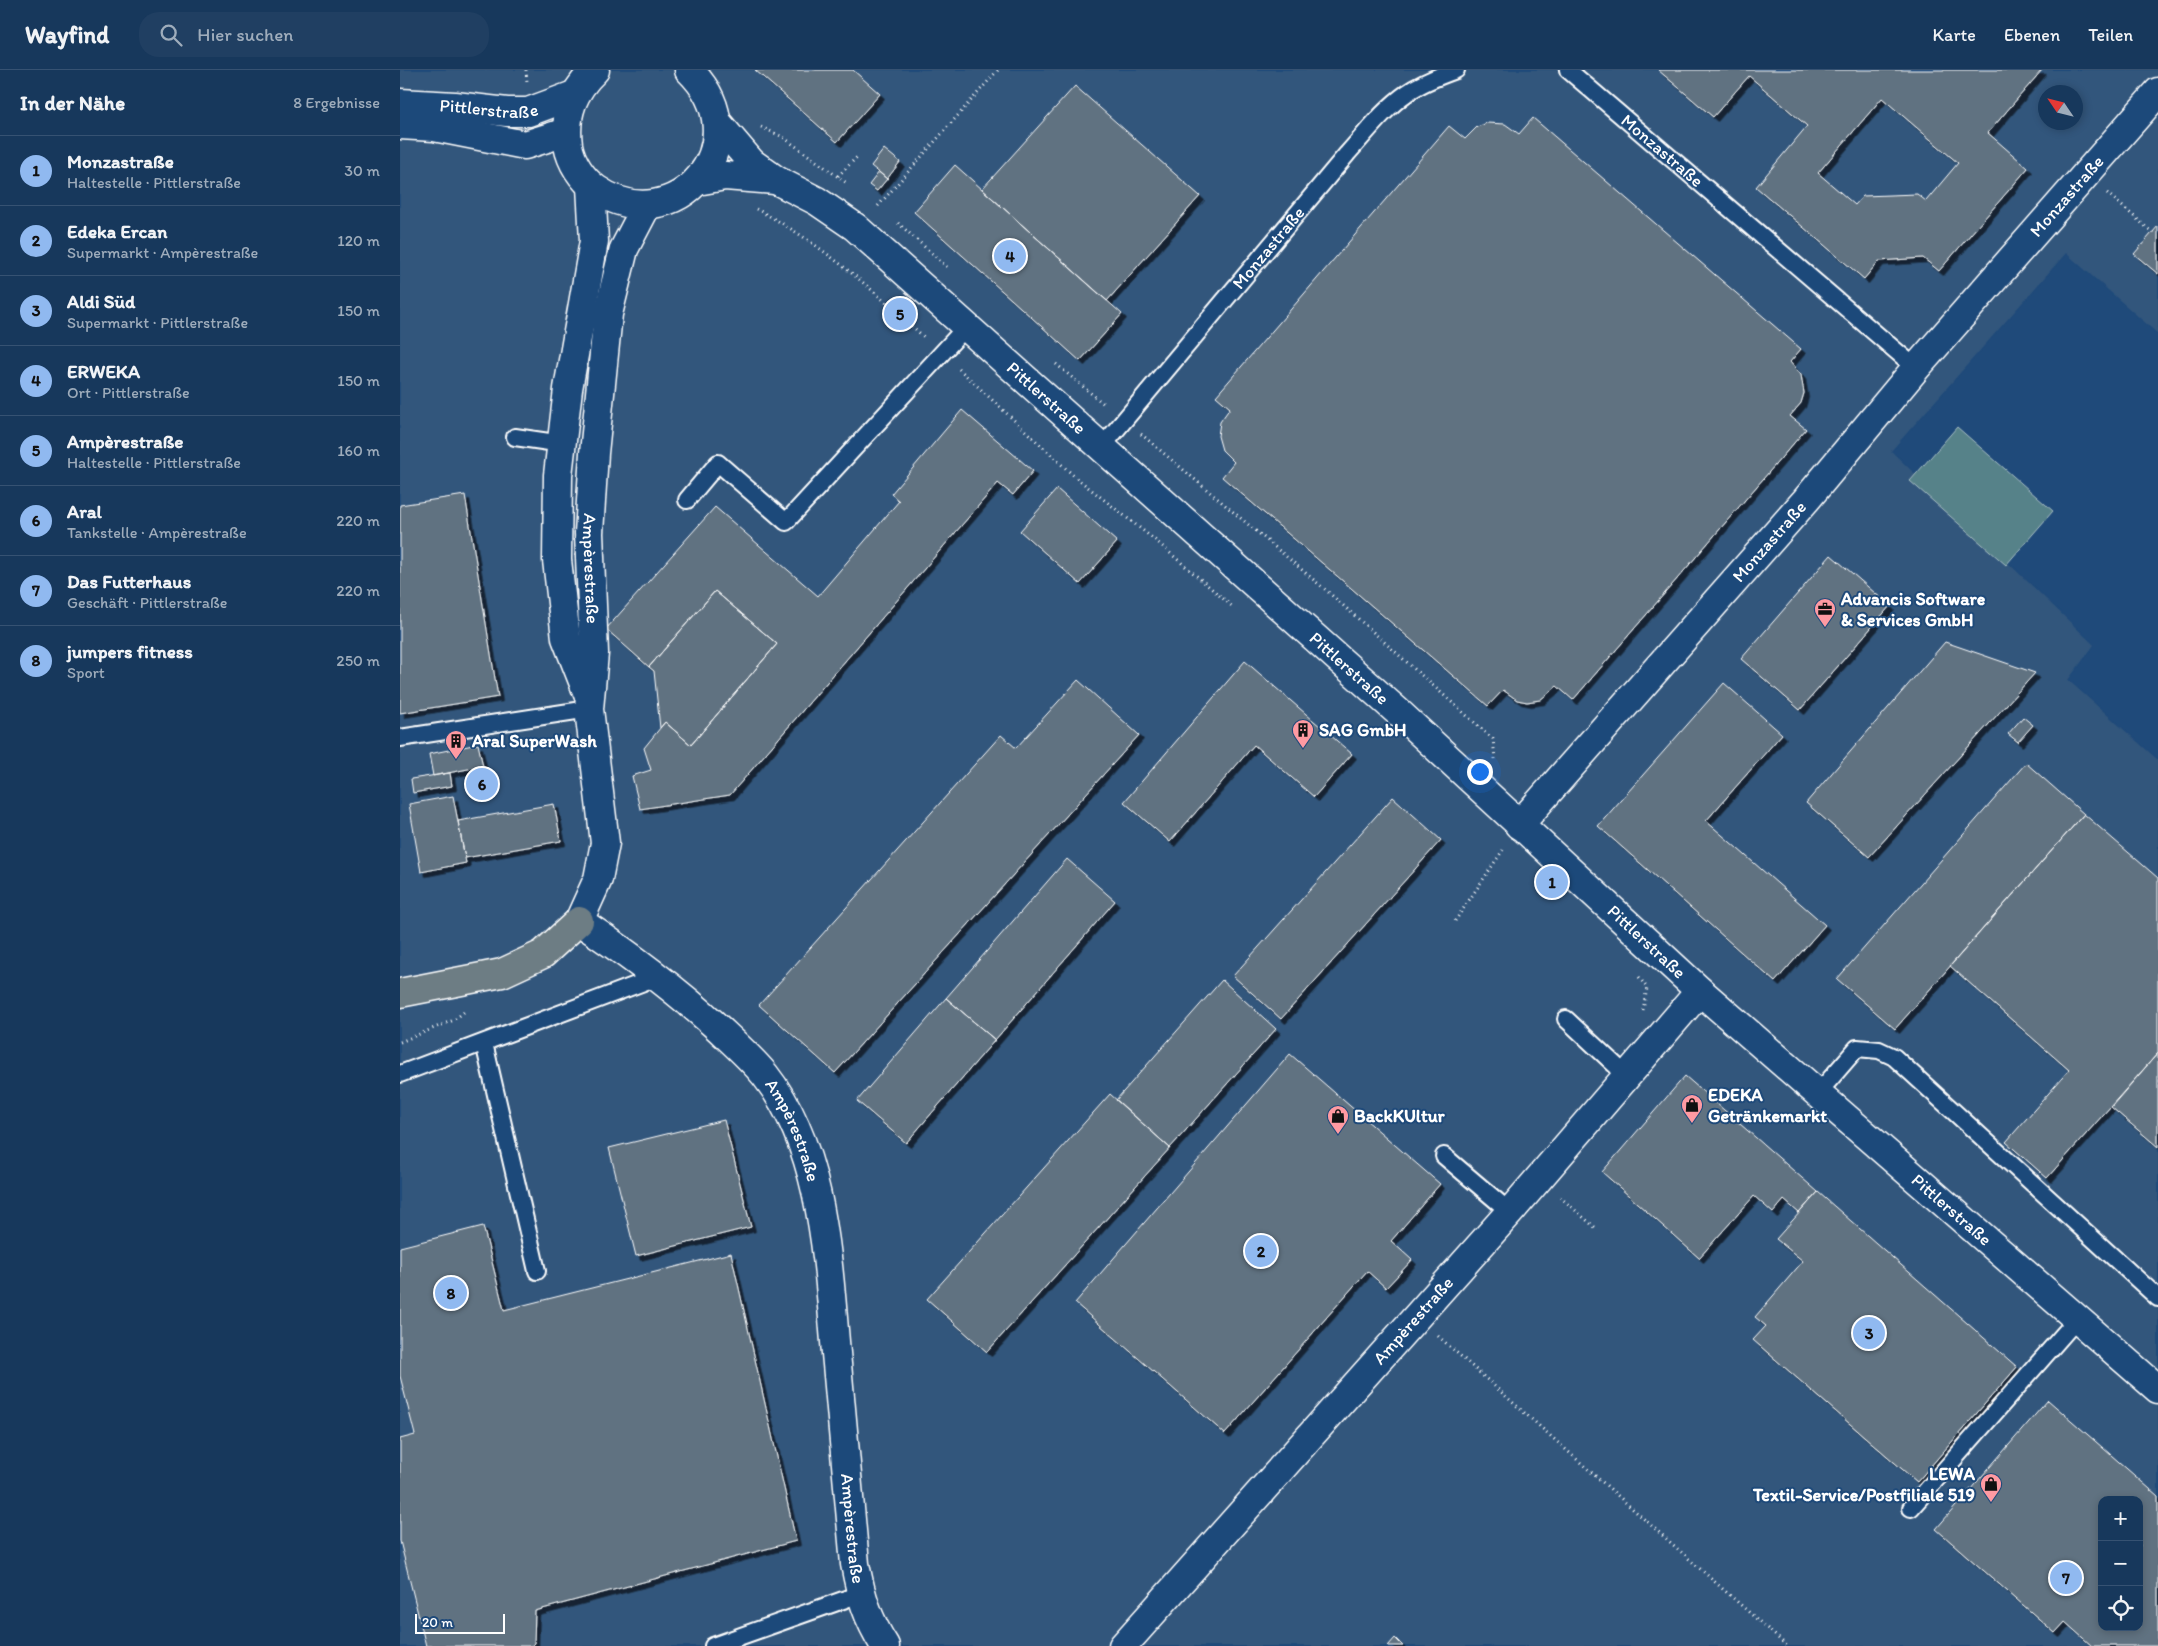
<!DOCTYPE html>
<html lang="de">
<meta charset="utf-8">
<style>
body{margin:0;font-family:Itim,sans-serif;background:#203f62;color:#f1f3f6}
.controls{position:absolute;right:15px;bottom:15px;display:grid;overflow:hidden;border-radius:10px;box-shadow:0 2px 8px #0003}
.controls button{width:45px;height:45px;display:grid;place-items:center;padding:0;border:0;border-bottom:1px solid #365272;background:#17385c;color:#f1f3f6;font:25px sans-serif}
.compass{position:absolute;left:1638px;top:15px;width:45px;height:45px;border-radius:50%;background:#17385c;box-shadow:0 2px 8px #0003;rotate:305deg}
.scale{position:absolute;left:15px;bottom:12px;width:90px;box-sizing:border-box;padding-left:5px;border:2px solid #fff;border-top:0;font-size:14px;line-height:18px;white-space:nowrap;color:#fff;-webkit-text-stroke:4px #1f4a7a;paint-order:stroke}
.you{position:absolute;left:1079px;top:701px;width:18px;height:18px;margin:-12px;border:4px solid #fff;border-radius:50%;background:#1a73e8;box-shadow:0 0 0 8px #1a73e833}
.badge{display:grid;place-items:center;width:32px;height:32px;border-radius:50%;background:#90b9f0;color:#111;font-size:16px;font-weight:700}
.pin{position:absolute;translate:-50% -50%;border:2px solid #fff;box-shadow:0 1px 5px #0006}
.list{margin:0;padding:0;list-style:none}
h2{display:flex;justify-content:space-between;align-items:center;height:65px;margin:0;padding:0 20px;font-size:21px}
h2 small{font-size:16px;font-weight:400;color:#9eacbb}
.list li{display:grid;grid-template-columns:32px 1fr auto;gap:15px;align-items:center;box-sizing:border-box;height:70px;padding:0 20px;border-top:1px solid #365272}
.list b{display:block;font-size:19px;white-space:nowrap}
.list p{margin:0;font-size:16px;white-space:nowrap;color:#9eacbb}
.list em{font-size:16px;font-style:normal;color:#9eacbb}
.icon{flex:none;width:28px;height:28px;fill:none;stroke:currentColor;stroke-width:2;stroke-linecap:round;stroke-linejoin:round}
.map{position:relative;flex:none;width:1758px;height:1576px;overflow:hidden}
header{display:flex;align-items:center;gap:30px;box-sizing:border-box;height:70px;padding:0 25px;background:#17385c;border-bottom:1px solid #365272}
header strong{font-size:24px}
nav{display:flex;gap:28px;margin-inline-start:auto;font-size:18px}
.search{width:350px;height:45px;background:#203f62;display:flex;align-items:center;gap:12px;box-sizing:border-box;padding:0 18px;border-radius:20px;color:#9eacbb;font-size:19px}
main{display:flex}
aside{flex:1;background:#17385c}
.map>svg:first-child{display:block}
.built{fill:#32567c;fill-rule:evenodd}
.green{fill:#578289;stroke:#abc0c4}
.building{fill:#607281;stroke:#fff;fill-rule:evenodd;filter:url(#shadow)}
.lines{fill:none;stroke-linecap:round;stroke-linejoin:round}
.lane-casing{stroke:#fff;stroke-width:20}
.street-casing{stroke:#fff;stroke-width:31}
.primary-casing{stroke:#fff;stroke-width:31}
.path{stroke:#fff;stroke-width:3;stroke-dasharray:1 4;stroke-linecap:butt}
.lane{stroke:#1f4a7a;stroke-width:16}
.street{stroke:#1f4a7a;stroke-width:28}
.primary{stroke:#6d7d84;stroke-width:28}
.labels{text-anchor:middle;stroke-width:4;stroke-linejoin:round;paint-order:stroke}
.street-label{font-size:18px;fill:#fff;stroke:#1f4a7a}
.poi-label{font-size:18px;font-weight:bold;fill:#fff;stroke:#1f4a7a;text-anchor:start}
</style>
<header>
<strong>Wayfind</strong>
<div class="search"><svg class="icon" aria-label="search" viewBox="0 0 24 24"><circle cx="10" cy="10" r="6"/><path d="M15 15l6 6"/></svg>Hier suchen</div>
<nav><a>Karte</a><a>Ebenen</a><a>Teilen</a></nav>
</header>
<main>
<aside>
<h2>In der Nähe<small>8 Ergebnisse</small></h2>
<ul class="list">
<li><span class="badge">1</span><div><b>Monzastraße</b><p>Haltestelle · Pittlerstraße</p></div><em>30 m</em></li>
<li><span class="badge">2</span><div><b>Edeka Ercan</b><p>Supermarkt · Ampèrestraße</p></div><em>120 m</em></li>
<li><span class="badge">3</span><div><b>Aldi Süd</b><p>Supermarkt · Pittlerstraße</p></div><em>150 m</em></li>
<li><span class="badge">4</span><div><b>ERWEKA</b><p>Ort · Pittlerstraße</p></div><em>150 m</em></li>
<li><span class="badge">5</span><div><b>Ampèrestraße</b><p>Haltestelle · Pittlerstraße</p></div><em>160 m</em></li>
<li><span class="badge">6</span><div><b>Aral</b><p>Tankstelle · Ampèrestraße</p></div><em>220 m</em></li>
<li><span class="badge">7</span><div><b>Das Futterhaus</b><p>Geschäft · Pittlerstraße</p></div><em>220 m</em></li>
<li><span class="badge">8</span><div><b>jumpers fitness</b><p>Sport</p></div><em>250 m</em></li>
</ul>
</aside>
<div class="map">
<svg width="1758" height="1576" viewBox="0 0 1758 1576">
<defs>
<filter id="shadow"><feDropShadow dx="4.5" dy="4.5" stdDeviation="0" flood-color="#0009"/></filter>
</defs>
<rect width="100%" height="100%" fill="#1f4a7a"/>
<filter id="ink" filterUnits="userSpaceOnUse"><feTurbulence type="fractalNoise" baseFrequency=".02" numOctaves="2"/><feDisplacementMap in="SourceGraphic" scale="10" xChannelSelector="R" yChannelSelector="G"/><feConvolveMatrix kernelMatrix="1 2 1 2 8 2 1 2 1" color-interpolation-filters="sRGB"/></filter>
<g filter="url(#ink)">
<path class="built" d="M 0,0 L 1758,0 L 1758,264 L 1666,183 L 1491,381 L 1694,575 L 1668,610 L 1758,690 L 1758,1576 L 0,1576 ZM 1646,22 L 1676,22 L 1676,52 L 1646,52 ZM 1702,1430 L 1739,1430 L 1739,1557 L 1702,1557 Z"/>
<path class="green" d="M 1557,357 L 1653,441 L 1606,495 L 1510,411 Z"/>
<path class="building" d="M 355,0 L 453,0 L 480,24 L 437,72 Z
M 1258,0 L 1642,0 L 1588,63 L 1628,98 L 1539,201 L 1523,188 L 1479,191 L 1464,209 L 1356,117 L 1407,56 L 1349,6 L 1313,47 ZM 1482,28 L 1558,93 L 1526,131 L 1517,124 L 1463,126 L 1455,135 L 1418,103 Z
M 675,16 L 800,126 L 707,231 L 582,119 Z
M 1133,48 L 1401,279 L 1390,292 L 1401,305 L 1404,323 L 1401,333 L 1390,346 L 1406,359 L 1173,630 L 1157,616 L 1140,630 L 1127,632 L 1117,630 L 1103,620 L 1088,636 L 822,407 L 834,392 L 822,380 L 818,366 L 820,352 L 830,338 L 816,326 L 1049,56 L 1065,69 L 1077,57 L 1087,53 L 1105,54 L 1119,64 Z
M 484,79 L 500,92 L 487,109 L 471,96 Z
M 555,95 L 722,244 L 680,291 L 514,142 Z
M 479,102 L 487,109 L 477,121 L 469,115 Z
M 1758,156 L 1758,204 L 1734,184 Z
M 562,340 L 633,401 L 613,425 L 598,413 L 330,725 L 240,739 L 232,706 L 251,700 L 244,678 L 265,652 L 291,675 L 377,574 L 315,521 L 249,597 L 206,559 L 315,437 L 418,526 L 499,431 L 491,424 Z
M 657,419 L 717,472 L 680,514 L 620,461 Z
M 65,425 L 98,627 L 0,643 L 0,435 Z
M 1431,485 L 1490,536 L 1400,640 L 1341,589 Z
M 315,521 L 377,574 L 291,675 L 265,652 L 260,658 L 254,601 L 249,597 Z
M 1545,572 L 1635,603 L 1469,787 L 1406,733 Z
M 845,591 L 952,684 L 914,727 L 854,675 L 770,772 L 724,732 Z
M 678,610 L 739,665 L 435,1003 L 359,935 L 601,665 L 616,678 Z
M 1324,613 L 1382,664 L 1306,751 L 1425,855 L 1375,912 L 1198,756 Z
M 1623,647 L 1633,655 L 1618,672 L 1608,664 Z
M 78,674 L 83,696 L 33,706 L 29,684 Z
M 1626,693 L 1684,744 L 1495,959 L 1437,909 Z
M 50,703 L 52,716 L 13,723 L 11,709 Z
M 53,726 L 66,793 L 21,802 L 9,734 Z
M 993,727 L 1041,770 L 881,949 L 833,906 Z
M 154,734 L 161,771 L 65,788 L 58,751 Z
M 1684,744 L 1758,808 L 1758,983 L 1647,1108 L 1606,1072 L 1669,1000 L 1550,896 Z
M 667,789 L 715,831 L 595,970 L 546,928 Z
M 822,910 L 876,959 L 770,1078 L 716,1030 Z
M 546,928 L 595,970 L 506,1073 L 457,1031 Z
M 1758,983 L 1758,1077 L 1711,1037 Z
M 890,984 L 1040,1114 L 991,1171 L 1012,1190 L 986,1218 L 967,1201 L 825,1364 L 675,1233 Z
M 1285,1006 L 1418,1122 L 1399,1143 L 1384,1130 L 1373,1143 L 1354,1126 L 1299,1188 L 1202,1102 Z
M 710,1024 L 770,1078 L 587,1282 L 527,1229 Z
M 324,1050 L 351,1157 L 236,1186 L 209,1078 Z
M 1418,1122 L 1617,1297 L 1517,1412 L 1353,1270 L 1366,1256 L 1355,1247 L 1403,1191 L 1376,1169 Z
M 83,1156 L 104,1240 L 331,1183 L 396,1471 L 135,1541 L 134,1573 L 131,1576 L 26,1576 L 0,1471 L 0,1369 L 15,1365 L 0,1306 L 0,1177 Z
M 1648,1330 L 1758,1426 L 1758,1576 L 1692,1576 L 1665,1552 L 1655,1563 L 1536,1459 ZM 1702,1430 L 1739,1430 L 1739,1557 L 1702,1557 Z
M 995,1568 L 1003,1576 L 988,1576 Z"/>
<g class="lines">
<g class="lane-casing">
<g id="lane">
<path id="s1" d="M 1168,0 L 1516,298"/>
<path d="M 115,367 L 149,372 L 163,371"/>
<path id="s2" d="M 701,378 L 947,84 C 966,63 984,39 1007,23 C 1021,13 1039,6 1056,0"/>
<path d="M 287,430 L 318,393 L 386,452 L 566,257"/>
<path d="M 0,668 L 189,639"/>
<path d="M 1166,949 L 1227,1006"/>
<path d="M 84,973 L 137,1201"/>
<path d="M 0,1004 L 257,907"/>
<path d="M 1418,1023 L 1457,978 L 1479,980 L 1494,987 L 1758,1228"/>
<path d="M 1044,1086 L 1110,1142"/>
<path d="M 1511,1438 L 1677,1249"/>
<path d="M 313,1576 L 460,1524"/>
</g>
</g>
<g class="street-casing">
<g id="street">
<path d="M 195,0 C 173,21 164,44 168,75 C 171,92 182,109 196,119 C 275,174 363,72 289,0"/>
<path id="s3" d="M 0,33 L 55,36 L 107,42 L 128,42 L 174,25"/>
<path id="s4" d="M 317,52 L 352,93 L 376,110 L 417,131 L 455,157 L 997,641 L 1300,921 L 1758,1319"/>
<path d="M 0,55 L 34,57 L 125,75 L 166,62"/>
<path d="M 297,111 L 325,106 L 375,110"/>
<path id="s5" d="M 247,135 L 224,179 L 208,244 L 194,383 L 189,463 L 194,583 L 189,639 L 205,773 L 198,809 L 179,851 C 227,883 274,918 317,957 C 333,972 351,988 365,1005 C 426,1082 428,1200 437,1294 C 443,1361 449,1427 455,1494 C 461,1526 467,1548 485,1576"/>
<path d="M 188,624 L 166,568 L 157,490 L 158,405 L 168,319 L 194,171 L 191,116"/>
<path id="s6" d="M 1119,755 L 1406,430 L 1516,298 L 1758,22"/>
<path id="s7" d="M 723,1576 L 1110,1142 L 1300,921"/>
</g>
</g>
<g class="primary-casing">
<path id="primary" d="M 0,923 L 102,903 L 143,884 L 179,851"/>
</g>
<path class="path" d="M 126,0 L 127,12
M 361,57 L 383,67 L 448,114
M 438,106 L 457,87
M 1707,123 L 1753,163
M 478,136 L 598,0
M 356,139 C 419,171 473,220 525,268
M 498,153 L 547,197
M 656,294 L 705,335
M 559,299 L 674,406 L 755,470 L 834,538
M 741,364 L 927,521 L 1093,669 L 1095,689
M 1055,851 L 1103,780
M 1239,907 L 1247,918 L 1243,940
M 0,972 L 54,950 L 64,942
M 1160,1127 L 1197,1159
M 1038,1266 L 1387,1576"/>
<use href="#lane" class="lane"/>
<use href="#street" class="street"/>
<use href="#primary" class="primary"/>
</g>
</g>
<defs>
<g id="office-pin" transform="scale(1.125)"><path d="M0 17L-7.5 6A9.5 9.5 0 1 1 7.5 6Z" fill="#ff9aa2" stroke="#1f4a7a"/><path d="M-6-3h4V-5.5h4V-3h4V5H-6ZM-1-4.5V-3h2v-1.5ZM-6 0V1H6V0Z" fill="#111"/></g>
<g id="building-pin" transform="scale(1.125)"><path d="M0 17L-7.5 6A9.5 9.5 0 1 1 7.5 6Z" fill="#ff9aa2" stroke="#1f4a7a"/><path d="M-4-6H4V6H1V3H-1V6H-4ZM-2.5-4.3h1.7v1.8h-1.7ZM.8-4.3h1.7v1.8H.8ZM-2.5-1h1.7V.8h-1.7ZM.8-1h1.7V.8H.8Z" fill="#111"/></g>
<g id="shop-pin" transform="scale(1.125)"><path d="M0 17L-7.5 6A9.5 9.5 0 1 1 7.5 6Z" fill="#ff9aa2" stroke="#1f4a7a"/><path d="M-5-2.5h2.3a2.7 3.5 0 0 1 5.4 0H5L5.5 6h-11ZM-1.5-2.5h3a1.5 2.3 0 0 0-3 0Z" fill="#111"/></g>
</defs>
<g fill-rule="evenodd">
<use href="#office-pin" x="1425" y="539"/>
<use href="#building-pin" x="903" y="660"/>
<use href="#building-pin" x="56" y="671"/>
<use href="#shop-pin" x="1292" y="1035"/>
<use href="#shop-pin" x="938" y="1046"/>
<use href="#shop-pin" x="1591" y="1414"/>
</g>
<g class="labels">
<g class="street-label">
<text dy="6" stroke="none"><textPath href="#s3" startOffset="89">Pittlerstraße</textPath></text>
<text dy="6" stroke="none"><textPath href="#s1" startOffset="124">Monzastraße</textPath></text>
<text dy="6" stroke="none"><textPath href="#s6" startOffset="834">Monzastraße</textPath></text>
<text dy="6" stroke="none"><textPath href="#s2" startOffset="261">Monzastraße</textPath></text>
<text dy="6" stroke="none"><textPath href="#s4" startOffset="432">Pittlerstraße</textPath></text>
<text dy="6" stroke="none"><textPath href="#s6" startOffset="378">Monzastraße</textPath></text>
<text dy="6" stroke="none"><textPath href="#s5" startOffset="372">Ampèrestraße</textPath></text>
<text dy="6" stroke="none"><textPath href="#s4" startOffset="838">Pittlerstraße</textPath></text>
<text dy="6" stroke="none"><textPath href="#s4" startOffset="1242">Pittlerstraße</textPath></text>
<text dy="6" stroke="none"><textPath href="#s5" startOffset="1035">Ampèrestraße</textPath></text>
<text dy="6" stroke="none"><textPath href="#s4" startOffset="1648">Pittlerstraße</textPath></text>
<text dy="6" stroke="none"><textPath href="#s7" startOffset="436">Ampèrestraße</textPath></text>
<text dy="6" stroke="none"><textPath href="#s5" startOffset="1440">Ampèrestraße</textPath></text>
</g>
<g class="poi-label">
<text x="1441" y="535">Advancis Software<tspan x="1441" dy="21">&amp; Services GmbH</tspan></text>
<text x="919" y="666">SAG GmbH</text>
<text x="72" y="677">Aral SuperWash</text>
<text x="1308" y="1031">EDEKA<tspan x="1308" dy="21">Getränkemarkt</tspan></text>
<text x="954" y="1052">BackKUltur</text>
<text x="1575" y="1410" text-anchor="end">LEWA<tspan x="1575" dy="21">Textil-Service/Postfiliale 519</tspan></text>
</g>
</g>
</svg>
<div class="controls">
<button>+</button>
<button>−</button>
<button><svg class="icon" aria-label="locate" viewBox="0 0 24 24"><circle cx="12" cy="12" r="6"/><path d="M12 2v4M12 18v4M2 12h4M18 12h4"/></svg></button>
</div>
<svg class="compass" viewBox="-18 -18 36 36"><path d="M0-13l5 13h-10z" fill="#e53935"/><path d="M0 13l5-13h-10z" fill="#9eacbb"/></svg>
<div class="scale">20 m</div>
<div class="you"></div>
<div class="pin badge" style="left:1152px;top:812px">1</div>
<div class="pin badge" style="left:861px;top:1181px">2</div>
<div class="pin badge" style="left:1469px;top:1263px">3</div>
<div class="pin badge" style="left:610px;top:186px">4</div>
<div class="pin badge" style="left:500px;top:244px">5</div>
<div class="pin badge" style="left:82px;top:714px">6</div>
<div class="pin badge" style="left:1666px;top:1508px">7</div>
<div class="pin badge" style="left:51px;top:1223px">8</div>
</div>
</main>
